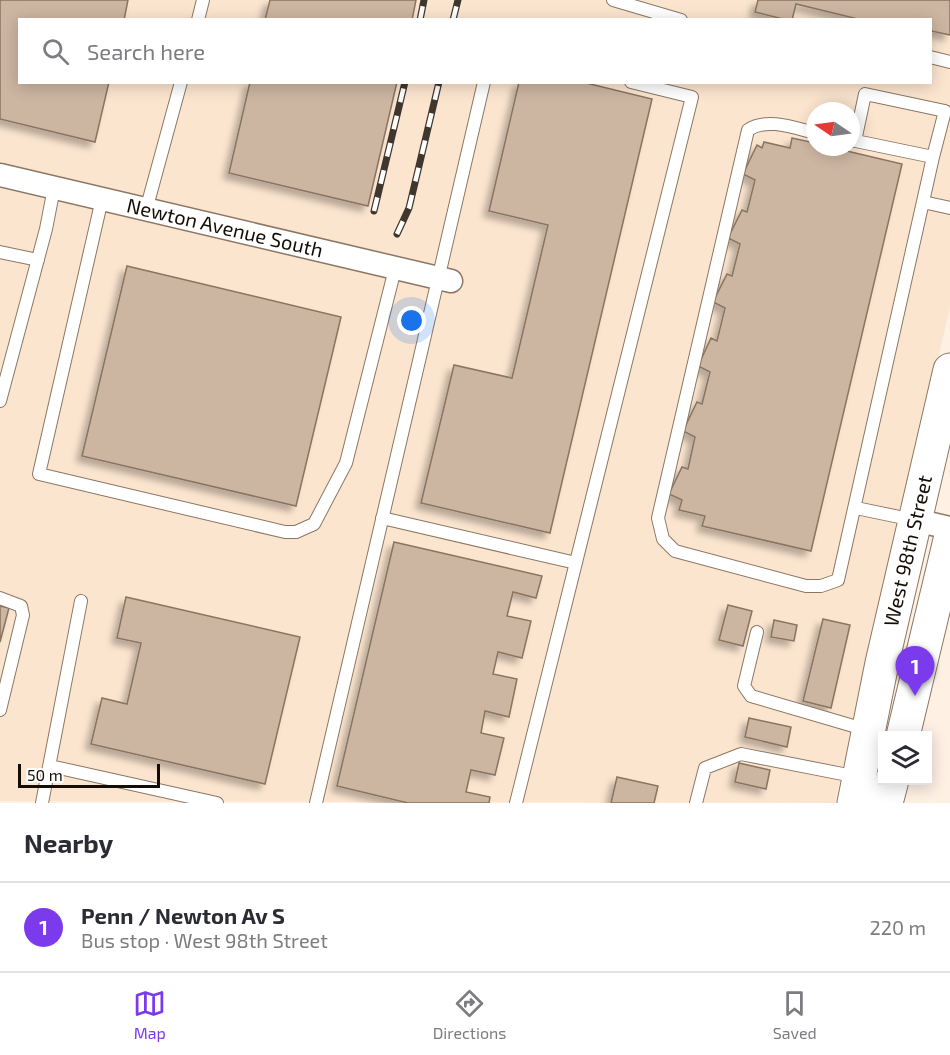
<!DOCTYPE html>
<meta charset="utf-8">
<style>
body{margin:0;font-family:"Exo 2",sans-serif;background:#f7f7f7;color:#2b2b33}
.controls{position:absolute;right:18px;bottom:18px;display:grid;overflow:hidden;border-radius:0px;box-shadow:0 3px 15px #0003}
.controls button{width:54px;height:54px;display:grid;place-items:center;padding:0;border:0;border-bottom:2px solid #e1e1e2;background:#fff;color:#2b2b33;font:30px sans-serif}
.compass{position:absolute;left:806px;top:102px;width:54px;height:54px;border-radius:50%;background:#fff;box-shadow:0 3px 15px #0003;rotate:283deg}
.scale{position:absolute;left:18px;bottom:15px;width:142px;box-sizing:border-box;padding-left:6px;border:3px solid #140d06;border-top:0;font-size:16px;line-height:21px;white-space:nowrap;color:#140d06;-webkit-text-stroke:4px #fff;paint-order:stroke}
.you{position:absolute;left:412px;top:321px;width:21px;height:21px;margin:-15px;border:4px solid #fff;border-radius:50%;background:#1a73e8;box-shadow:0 0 0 9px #1a73e833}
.badge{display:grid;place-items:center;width:39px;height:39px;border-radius:50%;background:#7c3aed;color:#fff;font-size:20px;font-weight:700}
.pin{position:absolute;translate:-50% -50px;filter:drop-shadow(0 2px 3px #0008)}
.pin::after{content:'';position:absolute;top:32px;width:21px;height:18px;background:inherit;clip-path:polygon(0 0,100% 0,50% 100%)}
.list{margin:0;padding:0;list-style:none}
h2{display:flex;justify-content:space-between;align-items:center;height:78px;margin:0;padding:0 24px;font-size:26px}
h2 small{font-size:20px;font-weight:400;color:#7c7c81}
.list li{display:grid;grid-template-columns:39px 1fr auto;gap:18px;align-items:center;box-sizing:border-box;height:90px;padding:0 24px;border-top:2px solid #e1e1e2}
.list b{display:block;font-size:22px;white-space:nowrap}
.list p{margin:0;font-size:20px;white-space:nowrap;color:#7c7c81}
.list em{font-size:20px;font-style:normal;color:#7c7c81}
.icon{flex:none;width:33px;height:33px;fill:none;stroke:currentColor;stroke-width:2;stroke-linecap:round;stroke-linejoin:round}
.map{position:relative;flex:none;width:950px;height:803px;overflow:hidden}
.search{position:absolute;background:#fff;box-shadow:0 3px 15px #0003;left:18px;right:18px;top:18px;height:66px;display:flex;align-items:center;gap:15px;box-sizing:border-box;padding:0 21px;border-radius:0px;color:#7c7c81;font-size:22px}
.sheet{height:168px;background:#fff}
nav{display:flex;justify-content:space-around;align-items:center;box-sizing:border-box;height:84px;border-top:2px solid #e1e1e2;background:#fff;font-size:16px;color:#7c7c81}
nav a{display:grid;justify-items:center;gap:3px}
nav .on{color:#7c3aed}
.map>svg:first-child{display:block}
.built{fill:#fce5cf;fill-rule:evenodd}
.building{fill:#ccb5a1;stroke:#897461;stroke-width:1.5;filter:url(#shadow)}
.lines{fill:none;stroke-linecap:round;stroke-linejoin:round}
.lane-casing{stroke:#8c7764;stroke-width:14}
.street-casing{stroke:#8c7764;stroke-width:25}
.secondary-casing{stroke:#8c7764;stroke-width:35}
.lane{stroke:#fff;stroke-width:12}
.street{stroke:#fff;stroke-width:22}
.secondary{stroke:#fff;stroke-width:33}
.rail-casing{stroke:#3f362e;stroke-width:7}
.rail{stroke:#fff;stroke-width:4.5;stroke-dasharray:14;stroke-linecap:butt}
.labels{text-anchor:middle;stroke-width:4.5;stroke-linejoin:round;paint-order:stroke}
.street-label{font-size:20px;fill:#140d06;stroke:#fff}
</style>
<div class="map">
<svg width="950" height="803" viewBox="0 0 950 803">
<defs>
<filter id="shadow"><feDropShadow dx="-5.5" dy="5.5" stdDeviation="3" flood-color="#0004"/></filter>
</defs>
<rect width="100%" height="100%" fill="#fef0e3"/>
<path class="built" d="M 0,0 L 950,0 L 950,307 L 835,803 L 0,801 ZM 20,20 L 930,20 L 930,82 L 20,82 ZM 815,111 L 851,111 L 851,147 L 815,147 Z"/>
<path class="building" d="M 0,0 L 128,0 L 124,20 L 20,20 L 20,82 L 109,82 L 95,142 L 0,119 Z
M 270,0 L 416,0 L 412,20 L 265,20 Z
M 758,0 L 950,0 L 950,35 L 932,31 L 930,36 L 930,20 L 862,20 L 796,4 L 792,20 L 787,20 L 755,12 Z
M 250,82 L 397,82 L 368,206 L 229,173 Z
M 519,82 L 582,82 L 652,99 L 550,533 L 421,503 L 454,365 L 512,378 L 548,225 L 489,211 Z
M 792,138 L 815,143 L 815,147 L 830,147 L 902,164 L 811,551 L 702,526 L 705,516 L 679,510 L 682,500 L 669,494 L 682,467 L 688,469 L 695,437 L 683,431 L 697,402 L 702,404 L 710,372 L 698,366 L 711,338 L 717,341 L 725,308 L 713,302 L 727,274 L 732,276 L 740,244 L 728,238 L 742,210 L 747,212 L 755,180 L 743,174 L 757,145 L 762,148 L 764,142 L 790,148 Z
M 127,266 L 341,317 L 296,506 L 82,456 Z
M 394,542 L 542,576 L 536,598 L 513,592 L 507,616 L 531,621 L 522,658 L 498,652 L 493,674 L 517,679 L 509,717 L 485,711 L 481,733 L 504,738 L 495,775 L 471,770 L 466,792 L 490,797 L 489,803 L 408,803 L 337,786 Z
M 126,597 L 300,637 L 265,784 L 91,744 L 102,698 L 127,704 L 141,643 L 117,638 Z
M 728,605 L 752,611 L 743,646 L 719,640 Z
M 0,606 L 9,608 L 0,642 Z
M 823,619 L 850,625 L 831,708 L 803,701 Z
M 774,620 L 797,625 L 794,641 L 771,637 Z
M 749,718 L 791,727 L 787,747 L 745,737 Z
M 739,763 L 770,770 L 766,789 L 735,782 Z
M 617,777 L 658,786 L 654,803 L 611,803 Z"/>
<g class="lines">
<g class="lane-casing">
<path id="lane" d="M 613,0 L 681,20
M 198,20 L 203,0
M 930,57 L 950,62
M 815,133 C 795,128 767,117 748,130 L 658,518 L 663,539 L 675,551 L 806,586 L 821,586 L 838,580 L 933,157 L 851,140
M 855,141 L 865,94 L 945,111 L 933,157
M 102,199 L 39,474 L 285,532 L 296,532 L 314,524 L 346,463 L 395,269
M 923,202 L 950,208
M 146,210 L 181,82
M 0,252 L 38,260
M 0,401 L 46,229 L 54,188
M 856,508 L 914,520
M 382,518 L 576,563
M 0,598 L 21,606 L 23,615 L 0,710
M 757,632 L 744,686 L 751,696 L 867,730
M 50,766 L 217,803
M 42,803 L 81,601
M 316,803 L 484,82
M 516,803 L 692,97 L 631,82
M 696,803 L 705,768 L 741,754 L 858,777"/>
</g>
<g class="street-casing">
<g id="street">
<path id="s1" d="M 0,175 L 451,281"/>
<path d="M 915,520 L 950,528"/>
</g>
</g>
<g class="secondary-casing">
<g id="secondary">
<path d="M 903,736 L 950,540"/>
<path id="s2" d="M 854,803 L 882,663 L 950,370"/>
<path d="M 886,803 L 892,780"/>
</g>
</g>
<use href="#lane" class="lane"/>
<use href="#street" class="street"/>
<use href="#secondary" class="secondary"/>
<g class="rail-casing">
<path id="rail" d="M 420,20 L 424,0
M 453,20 L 458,0
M 374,211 L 405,82
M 397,234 L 409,208 L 439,82"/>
</g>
<use href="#rail" class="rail"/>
</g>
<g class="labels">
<g class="street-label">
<text dy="7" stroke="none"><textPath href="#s1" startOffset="231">Newton Avenue South</textPath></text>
<text dy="7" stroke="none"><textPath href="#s2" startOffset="258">West 98th Street</textPath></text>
</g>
</g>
</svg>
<div class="controls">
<button><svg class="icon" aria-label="layers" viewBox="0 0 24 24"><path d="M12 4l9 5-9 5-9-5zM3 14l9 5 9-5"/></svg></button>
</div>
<svg class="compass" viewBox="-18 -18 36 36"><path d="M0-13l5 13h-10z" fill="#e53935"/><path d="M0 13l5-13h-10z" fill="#7c7c81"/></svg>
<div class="scale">50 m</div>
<div class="you"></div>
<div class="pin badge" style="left:915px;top:696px">1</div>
<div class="search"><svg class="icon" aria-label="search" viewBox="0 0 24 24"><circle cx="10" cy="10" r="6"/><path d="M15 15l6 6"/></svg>Search here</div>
</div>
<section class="sheet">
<h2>Nearby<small></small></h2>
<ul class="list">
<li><span class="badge">1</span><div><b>Penn / Newton Av S</b><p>Bus stop · West 98th Street</p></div><em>220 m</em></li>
</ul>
</section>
<nav>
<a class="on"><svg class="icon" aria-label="map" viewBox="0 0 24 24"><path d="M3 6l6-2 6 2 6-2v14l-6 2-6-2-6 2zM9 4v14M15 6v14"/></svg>Map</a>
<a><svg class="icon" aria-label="directions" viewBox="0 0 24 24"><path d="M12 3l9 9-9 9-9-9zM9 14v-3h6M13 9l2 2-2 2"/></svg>Directions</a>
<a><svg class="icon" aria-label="saved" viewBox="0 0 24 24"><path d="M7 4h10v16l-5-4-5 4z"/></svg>Saved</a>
</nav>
